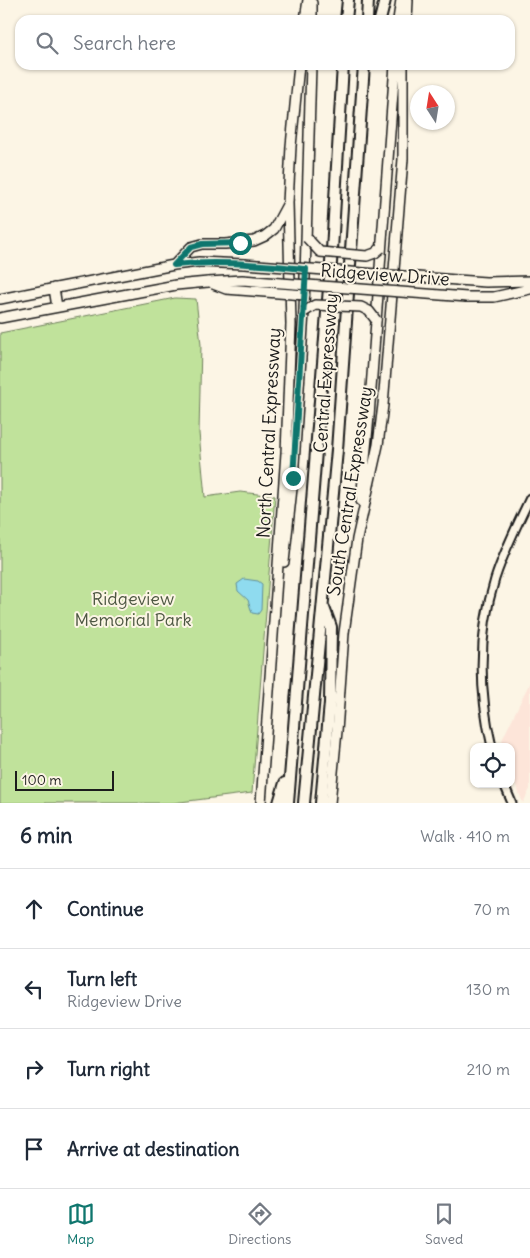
<!DOCTYPE html>
<meta charset="utf-8">
<style>
body{margin:0;font-family:Delius,sans-serif;background:#f2f2f3;color:#1f2937}
.controls{position:absolute;right:15px;bottom:15px;display:grid;overflow:hidden;border-radius:10px;box-shadow:0 1px 4px #0004}
.controls button{width:45px;height:45px;display:grid;place-items:center;padding:0;border:0;border-bottom:1px solid #e0e1e3;background:#fff;color:#1f2937;font:25px sans-serif}
.compass{position:absolute;left:410px;top:85px;width:45px;height:45px;border-radius:50%;background:#fff;box-shadow:0 1px 4px #0004;rotate:348deg}
.scale{position:absolute;left:15px;bottom:12px;width:99px;box-sizing:border-box;padding-left:5px;border:2px solid #1c1c1c;border-top:0;font-size:14px;line-height:18px;white-space:nowrap;color:#1c1c1c;-webkit-text-stroke:4px #fcf5e5;paint-order:stroke}
.stop{position:absolute;width:15px;height:15px;margin:-11px;border:4px solid #0f766e;border-radius:50%;background:#fff}
.stop.end{background:#0f766e;border-color:#fff;box-shadow:0 1px 5px #0008}
.list{margin:0;padding:0;list-style:none}
h2{display:flex;justify-content:space-between;align-items:center;height:65px;margin:0;padding:0 20px;font-size:21px}
h2 small{font-size:16px;font-weight:400;color:#747a83}
.list li{display:grid;grid-template-columns:32px 1fr auto;gap:15px;align-items:center;box-sizing:border-box;height:80px;padding:0 20px;border-top:1px solid #e0e1e3}
.list b{display:block;font-size:19px;white-space:nowrap}
.list p{margin:0;font-size:16px;white-space:nowrap;color:#747a83}
.list em{font-size:16px;font-style:normal;color:#747a83}
.icon{flex:none;width:28px;height:28px;fill:none;stroke:currentColor;stroke-width:2;stroke-linecap:round;stroke-linejoin:round}
.map{position:relative;flex:none;width:530px;height:803px;overflow:hidden}
.search{position:absolute;background:#fff;box-shadow:0 1px 4px #0004;left:15px;right:15px;top:15px;height:55px;display:flex;align-items:center;gap:12px;box-sizing:border-box;padding:0 18px;border-radius:15px;color:#747a83;font-size:19px}
.sheet{height:385px;background:#fff}
nav{display:flex;justify-content:space-around;align-items:center;box-sizing:border-box;height:70px;border-top:1px solid #e0e1e3;background:#fff;font-size:14px;color:#747a83}
nav a{display:grid;justify-items:center;gap:2px}
nav .on{color:#0f766e}
.map>svg:first-child{display:block}
.built{fill:#fde5d9}
.green{fill:#c0e29b;stroke:#6e7f5c}
.water{fill:#8fdbef;stroke:#618f9b}
.lines{fill:none;stroke-linecap:round;stroke-linejoin:round}
.minor-casing{stroke:#1c1c1c;stroke-width:11}
.major-casing{stroke:#1c1c1c;stroke-width:12}
.highway-casing{stroke:#1c1c1c;stroke-width:14}
.minor{stroke:#fcf5e5;stroke-width:7}
.major{stroke:#fcf5e5;stroke-width:9}
.highway{stroke:#fcf5e5;stroke-width:10}
.major-bridge-casing{stroke:#1c1c1c;stroke-width:12;stroke-linecap:butt}
.major-bridge{stroke:#fcf5e5;stroke-width:9}
.route{stroke:#0f766e;stroke-width:6}
.labels{text-anchor:middle;stroke-width:4;stroke-linejoin:round;paint-order:stroke}
.street-label{font-size:18px;fill:#1c1c1c;stroke:#fcf5e5}
.park-label{font-size:18px;fill:#4d5742;stroke:#fcf5e5}
</style>
<div class="map">
<svg width="530" height="803" viewBox="0 0 530 803">
<rect width="100%" height="100%" fill="#fcf5e5"/>
<filter id="ink" filterUnits="userSpaceOnUse"><feTurbulence type="fractalNoise" baseFrequency=".02" numOctaves="2"/><feDisplacementMap in="SourceGraphic" scale="10" xChannelSelector="R" yChannelSelector="G"/><feConvolveMatrix kernelMatrix="1 2 1 2 8 2 1 2 1" color-interpolation-filters="sRGB"/></filter>
<g filter="url(#ink)">
<path class="built" d="M 530,682 L 530,789 L 523,803 L 511,773 L 511,747 L 504,747 L 502,740 Z"/>
<path class="green" d="M 175,298 L 196,299 L 201,345 L 199,433 L 205,497 L 240,492 L 275,496 L 252,793 L 172,803 L 0,803 L 0,333 Z"/>
<path class="water" d="M 244,579 L 258,581 L 262,584 L 261,610 L 258,614 L 252,613 L 248,600 L 238,591 L 237,584 Z"/>
<g class="lines">
<g class="minor-casing">
<path id="minor" d="M 492,747 C 479,692 478,634 495,579 C 504,551 517,525 530,498
M 504,784 L 512,803"/>
</g>
<g class="major-casing">
<path id="major" d="M 305,20 L 308,0
M 312,20 L 312,3
M 398,20 L 401,0
M 407,20 L 408,0
M 174,265 L 191,247 L 202,244 L 225,244 L 254,241 L 265,236 L 274,229 L 288,203
M 457,280 L 486,282 L 530,281
M 54,288 L 57,307
M 467,297 L 494,297 L 530,289
M 0,299 L 174,265 L 199,262 L 244,264
M 0,318 L 176,285 L 208,282
M 361,501 L 369,416 L 395,65
M 284,562 L 293,479 L 304,312 L 311,65
M 261,803 L 286,453 L 291,324 L 288,203 L 291,146 L 299,65
M 330,803 L 337,731 L 344,633 L 357,539 L 378,445 L 383,405 L 403,159 L 403,65"/>
</g>
<g class="highway-casing">
<path id="highway" d="M 346,20 L 348,0
M 367,20 L 368,0
M 380,20 L 385,0
M 279,803 L 285,783
M 288,803 L 332,250 L 343,65
M 304,803 L 337,450 L 364,65
M 321,803 L 330,703 L 331,627 L 324,608"/>
</g>
<use href="#minor" class="minor"/>
<use href="#major" class="major"/>
<use href="#highway" class="highway"/>
<g class="major-bridge-casing">
<path id="major-bridge" d="M 307,238 L 320,252 L 367,256 L 375,253 L 381,248
M 244,264 L 457,280
M 208,282 L 242,280 L 467,297
M 213,284 L 226,289 L 305,295
M 304,312 L 315,305 L 361,307 L 369,311 L 376,320"/>
</g>
<use href="#major-bridge" class="major-bridge"/>
</g>
</g>
<g class="lines" filter="url(#ink)">
<path class="route" d="M 240,243 L 202,244 L 191,247 L 174,265 C 218,260 262,265 306,269 L 293,478"/>
</g>
<g class="labels">
<g class="street-label">
<text transform="translate(385 275) rotate(4)" y="6">Ridgeview Drive</text>
<text transform="translate(326 373) rotate(-86)" y="6">Central Expressway</text>
<text transform="translate(269 433) rotate(-87)" y="6">North Central Expressway</text>
<text transform="translate(350 491) rotate(-81)" y="6">South Central Expressway</text>
</g>
<g class="park-label">
<text x="133" y="605">Ridgeview<tspan x="133" dy="21">Memorial Park</tspan></text>
</g>
</g>
</svg>
<div class="controls">
<button><svg class="icon" aria-label="locate" viewBox="0 0 24 24"><circle cx="12" cy="12" r="6"/><path d="M12 2v4M12 18v4M2 12h4M18 12h4"/></svg></button>
</div>
<svg class="compass" viewBox="-18 -18 36 36"><path d="M0-13l5 13h-10z" fill="#e53935"/><path d="M0 13l5-13h-10z" fill="#747a83"/></svg>
<div class="scale">100 m</div>
<div class="stop" style="left:240px;top:243px"></div>
<div class="stop end" style="left:293px;top:478px"></div>
<div class="search"><svg class="icon" aria-label="search" viewBox="0 0 24 24"><circle cx="10" cy="10" r="6"/><path d="M15 15l6 6"/></svg>Search here</div>
</div>
<section class="sheet">
<h2>6 min<small>Walk · 410 m</small></h2>
<ul class="list">
<li><svg class="icon" aria-label="ahead" viewBox="0 0 24 24"><path d="M12 20V5M6 11l6-6 6 6"/></svg><div><b>Continue</b></div><em>70 m</em></li>
<li><svg class="icon" aria-label="left" viewBox="0 0 24 24"><path d="M17 20v-9H6M10 6l-5 5 5 5"/></svg><div><b>Turn left</b><p>Ridgeview Drive</p></div><em>130 m</em></li>
<li><svg class="icon" aria-label="right" viewBox="0 0 24 24"><path d="M7 20v-9h11M14 6l5 5-5 5"/></svg><div><b>Turn right</b></div><em>210 m</em></li>
<li><svg class="icon" aria-label="arrive" viewBox="0 0 24 24"><path d="M6 21V4h12l-3 4 3 4H6"/></svg><div><b>Arrive at destination</b></div></li>
</ul>
</section>
<nav>
<a class="on"><svg class="icon" aria-label="map" viewBox="0 0 24 24"><path d="M3 6l6-2 6 2 6-2v14l-6 2-6-2-6 2zM9 4v14M15 6v14"/></svg>Map</a>
<a><svg class="icon" aria-label="directions" viewBox="0 0 24 24"><path d="M12 3l9 9-9 9-9-9zM9 14v-3h6M13 9l2 2-2 2"/></svg>Directions</a>
<a><svg class="icon" aria-label="saved" viewBox="0 0 24 24"><path d="M7 4h10v16l-5-4-5 4z"/></svg>Saved</a>
</nav>
